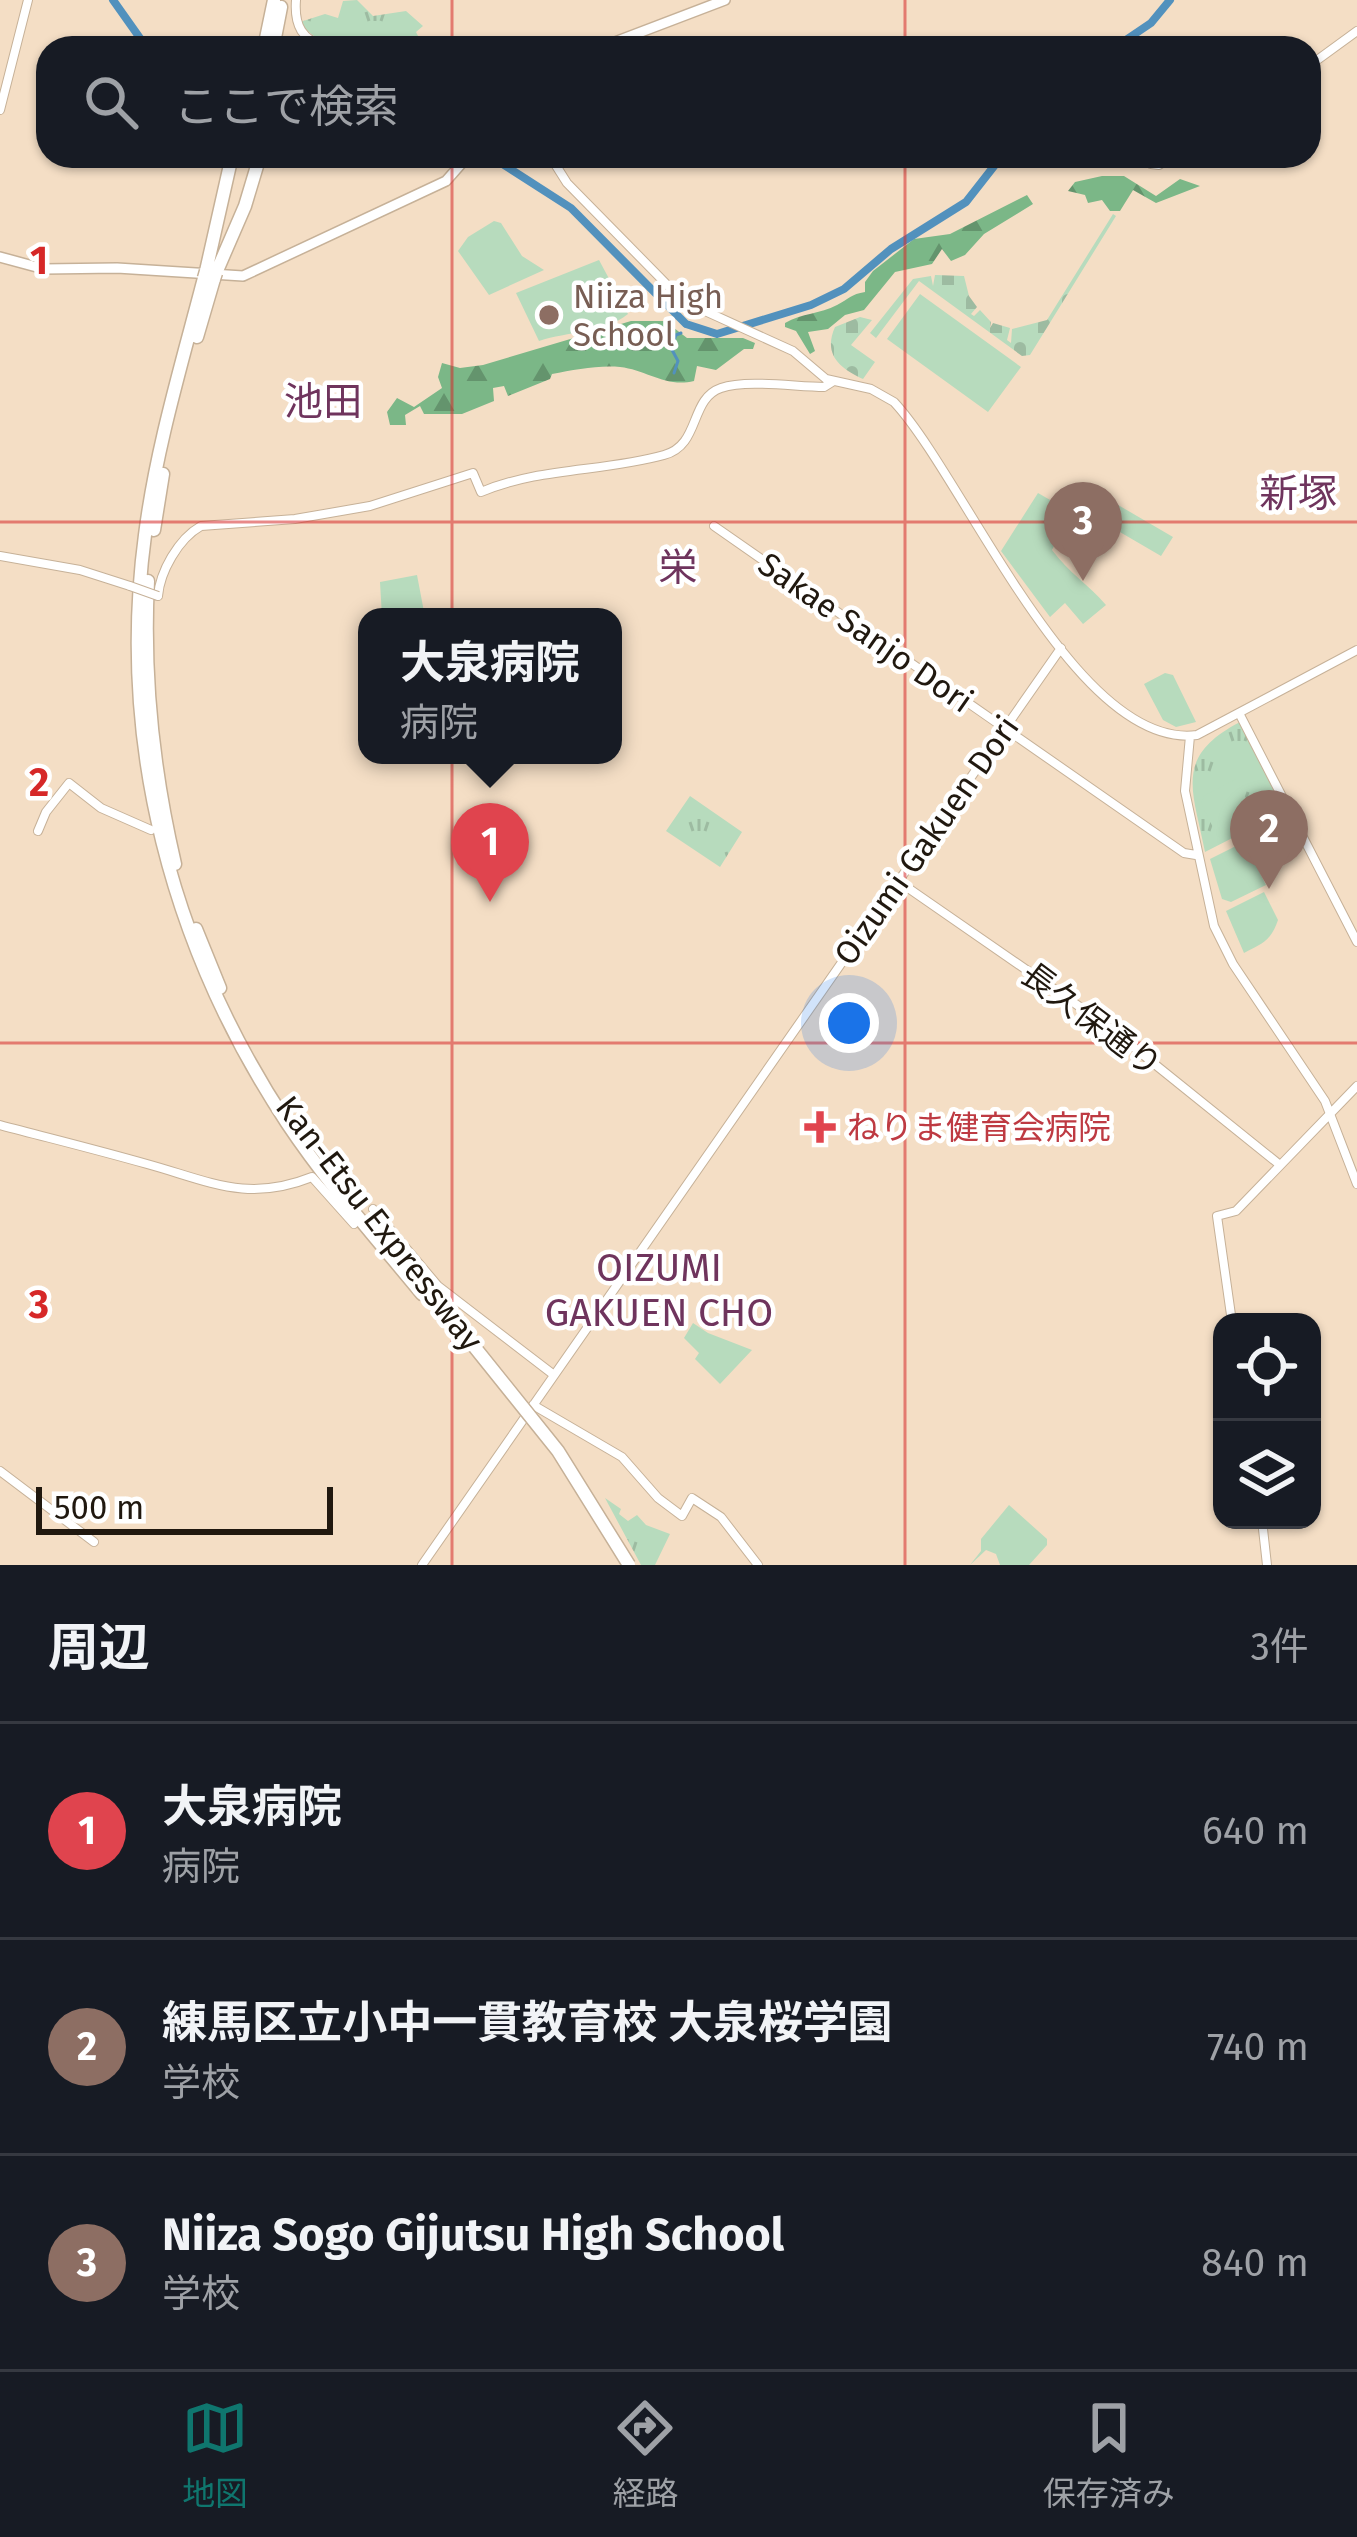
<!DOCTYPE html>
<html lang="ja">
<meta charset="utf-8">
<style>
body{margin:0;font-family:"Fira Sans","Noto Sans JP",sans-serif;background:#242831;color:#f1f3f6}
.controls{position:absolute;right:36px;bottom:36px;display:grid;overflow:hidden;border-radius:24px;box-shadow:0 3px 9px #0004}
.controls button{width:108px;height:108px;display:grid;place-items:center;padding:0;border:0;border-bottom:3px solid #363941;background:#171b24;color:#f1f3f6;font:60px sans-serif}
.scale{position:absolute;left:36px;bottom:30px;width:297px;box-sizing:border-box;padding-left:12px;border:6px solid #20180f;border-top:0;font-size:33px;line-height:42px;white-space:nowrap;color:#20180f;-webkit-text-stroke:9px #fff;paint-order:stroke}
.you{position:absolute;left:849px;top:1023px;width:42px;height:42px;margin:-30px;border:9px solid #fff;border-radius:50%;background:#1a73e8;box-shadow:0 0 0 18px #1a73e833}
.badge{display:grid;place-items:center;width:78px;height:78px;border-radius:50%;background:#0f766e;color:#fff;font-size:39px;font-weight:700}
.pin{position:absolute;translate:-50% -99px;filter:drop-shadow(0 3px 6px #0008)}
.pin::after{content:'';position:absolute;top:63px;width:42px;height:36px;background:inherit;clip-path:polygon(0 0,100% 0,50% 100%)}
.popup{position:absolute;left:358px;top:608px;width:264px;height:156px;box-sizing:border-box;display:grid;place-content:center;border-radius:24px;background:#171b24;filter:drop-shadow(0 3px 9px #0005);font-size:39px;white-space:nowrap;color:#9ea1a6}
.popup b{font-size:45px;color:#f1f3f6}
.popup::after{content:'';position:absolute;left:50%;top:100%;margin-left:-24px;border:24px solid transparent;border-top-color:#171b24}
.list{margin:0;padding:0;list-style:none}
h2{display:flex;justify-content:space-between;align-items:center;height:156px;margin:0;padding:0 48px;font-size:51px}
h2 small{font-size:39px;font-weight:400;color:#9ea1a6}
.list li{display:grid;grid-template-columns:78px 1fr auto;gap:36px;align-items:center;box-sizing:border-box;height:216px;padding:0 48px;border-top:3px solid #363941}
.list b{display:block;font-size:45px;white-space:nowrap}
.list p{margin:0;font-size:39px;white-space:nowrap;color:#9ea1a6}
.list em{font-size:39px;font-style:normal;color:#9ea1a6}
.icon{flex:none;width:66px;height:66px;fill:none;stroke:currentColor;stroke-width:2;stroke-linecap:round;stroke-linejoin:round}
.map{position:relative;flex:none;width:1357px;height:1565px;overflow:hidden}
.search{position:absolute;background:#171b24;box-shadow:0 3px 9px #0004;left:36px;right:36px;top:36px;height:132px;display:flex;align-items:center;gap:30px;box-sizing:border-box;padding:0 42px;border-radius:36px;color:#9ea1a6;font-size:45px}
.sheet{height:804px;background:#171b24}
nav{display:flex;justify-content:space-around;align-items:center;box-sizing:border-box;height:168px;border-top:3px solid #363941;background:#171b24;font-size:33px;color:#9ea1a6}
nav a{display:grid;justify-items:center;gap:6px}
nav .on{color:#0f766e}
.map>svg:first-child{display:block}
.grass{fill:url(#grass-tufts)}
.forest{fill:url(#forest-firs)}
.cemetery{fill:url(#cemetery-stones)}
.garden{fill:#b7dbbd}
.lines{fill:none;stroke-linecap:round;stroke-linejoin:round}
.stream{stroke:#5291bd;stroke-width:3}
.river{stroke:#5291bd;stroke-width:8}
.secondary-casing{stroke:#c6b198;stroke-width:10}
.primary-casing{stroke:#c6b198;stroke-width:12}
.highway-casing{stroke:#c6b198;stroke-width:15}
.secondary{stroke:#fff;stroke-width:8}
.primary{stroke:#fff;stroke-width:9}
.highway{stroke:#fff;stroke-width:12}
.secondary-bridge-casing{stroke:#c6b198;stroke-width:10;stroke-linecap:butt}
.highway-bridge-casing{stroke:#c6b198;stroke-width:15;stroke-linecap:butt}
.secondary-bridge{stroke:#fff;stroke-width:8}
.highway-bridge{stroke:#fff;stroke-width:12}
.grid{fill:none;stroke:#d62828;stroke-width:3;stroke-opacity:0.55}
.education-dot{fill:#8d6e63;stroke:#fff;stroke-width:4.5}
.health-dot{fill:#e0444e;stroke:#fff;stroke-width:4.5}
.labels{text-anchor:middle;stroke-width:9;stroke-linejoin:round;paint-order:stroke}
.education-label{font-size:33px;fill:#785e54;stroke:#fff;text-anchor:start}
.street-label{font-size:33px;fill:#20180f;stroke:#fff}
.health-label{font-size:33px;fill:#be3a42;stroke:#fff;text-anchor:start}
.quarter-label{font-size:39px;fill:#6f345d;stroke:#fff}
.grid-label{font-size:39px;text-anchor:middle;font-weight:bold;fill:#d62828;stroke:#fff;stroke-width:9;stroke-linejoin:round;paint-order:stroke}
</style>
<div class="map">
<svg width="1357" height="1565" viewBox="0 0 1357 1565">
<defs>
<pattern id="grass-tufts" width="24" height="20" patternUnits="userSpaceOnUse" patternTransform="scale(3)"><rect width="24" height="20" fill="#b7dbbd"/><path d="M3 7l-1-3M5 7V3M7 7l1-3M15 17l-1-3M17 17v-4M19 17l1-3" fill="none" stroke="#9dbba1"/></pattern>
<pattern id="forest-firs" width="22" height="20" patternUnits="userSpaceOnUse" patternTransform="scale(3)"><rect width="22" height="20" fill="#7bb787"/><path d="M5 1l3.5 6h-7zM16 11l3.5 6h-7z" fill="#64946d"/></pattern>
<pattern id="cemetery-stones" width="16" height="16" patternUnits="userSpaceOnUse" patternTransform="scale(3)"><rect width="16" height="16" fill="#b7dbbd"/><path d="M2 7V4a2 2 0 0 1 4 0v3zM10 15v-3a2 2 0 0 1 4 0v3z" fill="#9dbba1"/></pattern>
</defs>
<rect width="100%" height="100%" fill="#f4dec5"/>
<path class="grass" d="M 357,0 L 373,16 L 406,11 L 423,26 L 416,32 L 424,48 C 382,48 327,60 300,22 L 325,14 L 338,18 L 343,1 Z
M 1240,722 L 1285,811 L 1205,852 C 1193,790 1173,757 1240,722 Z
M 690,796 L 742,832 L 720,867 L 666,831 Z
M 605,1498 L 621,1509 L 619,1514 L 628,1521 L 637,1515 L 646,1525 L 670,1534 L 655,1565 L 641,1565 Z"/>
<path class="forest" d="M 1102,176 L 1124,176 L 1156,196 L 1180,179 L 1200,186 L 1156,203 L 1133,190 L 1120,211 L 1110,211 L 1102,200 L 1088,203 L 1085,195 L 1068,191 L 1075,182 Z
M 1027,195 L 1033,204 L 984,234 L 965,255 L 951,261 L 942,249 L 932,264 L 895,272 L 864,310 L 845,315 L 828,329 L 808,332 L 815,351 L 810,354 L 796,331 L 785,327 L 785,323 C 802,313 820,314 837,305 C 849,299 851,294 865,292 L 865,282 L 873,271 L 914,239 L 950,234 Z
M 631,321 L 665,321 L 687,338 L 743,338 L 755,343 L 753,349 L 744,349 L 716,370 L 697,366 L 694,381 C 666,388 647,370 620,367 C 598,365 574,370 552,374 L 550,379 L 508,396 L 504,386 L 493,388 L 494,401 L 462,414 L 424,414 L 420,406 L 405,415 L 406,425 L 390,425 L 387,412 L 397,398 L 414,407 L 442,388 L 438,377 L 442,363 L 460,368 L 483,365 Z"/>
<path class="cemetery" d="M 1113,214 L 1116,216 L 1030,355 L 1022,356 L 919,281 L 876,338 L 870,333 L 913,279 L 931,276 L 933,286 L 935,275 L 964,276 L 969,296 L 977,307 L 971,314 L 974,316 L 980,310 L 991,322 L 990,328 L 993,323 L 1010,328 L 1007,340 L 1011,343 L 1012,329 L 1047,320 Z
M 860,317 L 872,320 L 851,345 L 875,362 L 863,379 C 839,368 823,354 835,327 Z"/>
<path class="garden" d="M 494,221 L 501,223 L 522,256 L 544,270 L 489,295 L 458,251 L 468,237 Z
M 599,260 L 628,314 C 603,334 568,331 539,341 L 516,293 Z
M 920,294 L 1021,367 L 988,412 L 887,339 Z
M 1038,493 L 1071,512 L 1052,550 C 1069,573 1088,584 1106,605 L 1083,624 L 1065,603 L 1050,617 L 1001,551 Z
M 1101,495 L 1173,537 L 1161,556 L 1089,514 Z
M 417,575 L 425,617 L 382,617 L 380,582 Z
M 1165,673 L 1173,675 L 1196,722 L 1176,727 L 1163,720 L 1144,684 Z
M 1236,779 L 1257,820 L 1218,837 L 1201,804 L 1204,796 Z
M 1244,842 L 1266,885 L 1231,902 L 1222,899 L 1210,859 Z
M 1264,892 L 1278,920 C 1271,940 1264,943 1244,953 L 1226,911 Z
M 693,1323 L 708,1333 L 752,1350 L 720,1384 L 695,1359 L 699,1353 L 684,1338 Z
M 1009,1505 L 1047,1539 L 1047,1545 L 1029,1565 L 1000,1565 L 996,1554 L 986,1550 L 970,1565 L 981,1551 L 981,1539 Z"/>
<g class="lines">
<path class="stream" d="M 685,326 L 686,324
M 674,373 L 678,361 L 671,348 L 676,335 L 681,333"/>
<path class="river" d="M 113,0 L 147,48
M 1114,48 L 1151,23 L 1170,0
M 490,156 L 571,208 L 686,324 L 717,334 L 811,305 L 844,289 L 891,249 L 966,202 L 1002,156"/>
<g class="secondary-casing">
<path id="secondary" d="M 296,0 C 294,26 302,40 327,48
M 1309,66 L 1357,31
M 0,110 L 28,0
M 550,156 L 567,183 L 683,301 L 793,351 L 826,379 L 871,389 L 894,402 C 965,478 1076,751 1197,735 L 1357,650
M 1151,156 L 1151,164 L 1159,165 L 1173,156
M 714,526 L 1184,853 L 1196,855
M 0,556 L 80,570 L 130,586
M 158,596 C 160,572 178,539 201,526 L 295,519 L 370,506 L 473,473 L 481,492 C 540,467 604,472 664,455 C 701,445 689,399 721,388 C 747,379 796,387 824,387 L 832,382
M 1239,713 L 1357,942
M 1190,736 L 1185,791 L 1214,926 L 1233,964 L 1325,1101 L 1357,1184
M 38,831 L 46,812 L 69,783 L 101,808 L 151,830
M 898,881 L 1106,1025 L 1280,1165
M 0,1125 C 49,1138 98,1150 147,1164 C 209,1181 247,1203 312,1177 L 354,1224
M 373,1209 L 438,1286 L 554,1375
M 1232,1322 L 1217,1216 L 1236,1211 L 1357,1086
M 533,1405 L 622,1457 L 658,1498 L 682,1516 L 692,1498 L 721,1517 L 758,1565
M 0,1471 L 94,1542
M 1262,1520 L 1267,1565
M 422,1565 L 1061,648"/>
</g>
<g class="primary-casing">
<path id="primary" d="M 599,48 L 725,0
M 0,257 L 44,269 L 117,268 L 243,276 L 446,181 L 468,156"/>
</g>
<g class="highway-casing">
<path id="highway" d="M 264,48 L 274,0
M 273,48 L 281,7
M 206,271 L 232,156
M 216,273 L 245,206 L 260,156
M 204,278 C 182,363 156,448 145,535 C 117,743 172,949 287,1123 C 327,1183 376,1238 422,1294
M 197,337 L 214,279
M 154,530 L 163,474
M 148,581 C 143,677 153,770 175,864
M 196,929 L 220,988"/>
</g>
<use href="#secondary" class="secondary"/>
<use href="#primary" class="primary"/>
<use href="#highway" class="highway"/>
<g class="secondary-bridge-casing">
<path id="secondary-bridge" d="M 130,586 L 158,596"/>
</g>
<g class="highway-bridge-casing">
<path id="highway-bridge" d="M 204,278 L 206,271
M 214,279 L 216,273
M 428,1289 L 558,1451 L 629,1565"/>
</g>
<use href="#secondary-bridge" class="secondary-bridge"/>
<use href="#highway-bridge" class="highway-bridge"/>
</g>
<path class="grid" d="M 452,0 L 452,48M 905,0 L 905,48M 452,156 L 452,1565M 905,156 L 905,1565M 0,522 L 1357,522M 0,1043 L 1357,1043"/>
<circle class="education-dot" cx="549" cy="315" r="12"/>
<path class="health-dot" d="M814 1109h12v12h12v12h-12v12h-12v-12h-12v-12h12z"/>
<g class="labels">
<g class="education-label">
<text x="573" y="308">Niiza High<tspan x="573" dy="38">School</tspan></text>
</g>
<g class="street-label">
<text transform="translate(866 632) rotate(35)" y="12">Sakae Sanjo Dori</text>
<text transform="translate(926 840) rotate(-55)" y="12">Oizumi Gakuen Dori</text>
<text transform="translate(1092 1019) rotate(37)" y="12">長久保通り</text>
<text transform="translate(380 1223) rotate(52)" y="12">Kan-Etsu Expressway</text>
</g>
<g class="health-label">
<text x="847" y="1139">ねりま健育会病院</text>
</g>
<g class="quarter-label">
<text x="323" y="415">池田</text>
<text x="1298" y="507">新塚</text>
<text x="678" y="581">栄</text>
<text x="659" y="1281">OIZUMI<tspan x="659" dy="45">GAKUEN CHO</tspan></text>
</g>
</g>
<g class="grid-label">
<text x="39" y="274">1</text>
<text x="39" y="796">2</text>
<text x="39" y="1318">3</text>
</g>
</svg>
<div class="controls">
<button><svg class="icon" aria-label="locate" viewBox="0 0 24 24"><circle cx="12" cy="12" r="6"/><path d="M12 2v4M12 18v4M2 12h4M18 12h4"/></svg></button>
<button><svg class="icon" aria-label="layers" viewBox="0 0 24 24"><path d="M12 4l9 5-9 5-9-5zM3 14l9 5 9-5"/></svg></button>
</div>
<div class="scale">500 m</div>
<div class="you"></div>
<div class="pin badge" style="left:490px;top:902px;background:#e0444e">1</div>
<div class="popup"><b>大泉病院</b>病院</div>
<div class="pin badge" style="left:1269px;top:889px;background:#8d6e63">2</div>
<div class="pin badge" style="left:1083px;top:581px;background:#8d6e63">3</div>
<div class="search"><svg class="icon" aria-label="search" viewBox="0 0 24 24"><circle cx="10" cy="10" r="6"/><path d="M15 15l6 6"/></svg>ここで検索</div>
</div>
<section class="sheet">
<h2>周辺<small>3件</small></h2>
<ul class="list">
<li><span class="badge" style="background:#e0444e">1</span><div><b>大泉病院</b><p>病院</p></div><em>640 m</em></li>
<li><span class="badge" style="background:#8d6e63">2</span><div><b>練馬区立小中一貫教育校 大泉桜学園</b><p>学校</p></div><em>740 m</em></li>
<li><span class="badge" style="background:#8d6e63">3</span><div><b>Niiza Sogo Gijutsu High School</b><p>学校</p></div><em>840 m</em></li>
</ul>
</section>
<nav>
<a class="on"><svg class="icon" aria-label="map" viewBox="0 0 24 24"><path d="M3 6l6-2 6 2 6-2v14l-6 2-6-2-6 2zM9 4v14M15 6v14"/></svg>地図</a>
<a><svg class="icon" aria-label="directions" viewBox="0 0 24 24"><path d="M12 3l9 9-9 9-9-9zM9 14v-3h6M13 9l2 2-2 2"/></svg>経路</a>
<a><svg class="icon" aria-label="saved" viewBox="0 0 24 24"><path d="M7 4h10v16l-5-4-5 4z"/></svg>保存済み</a>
</nav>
